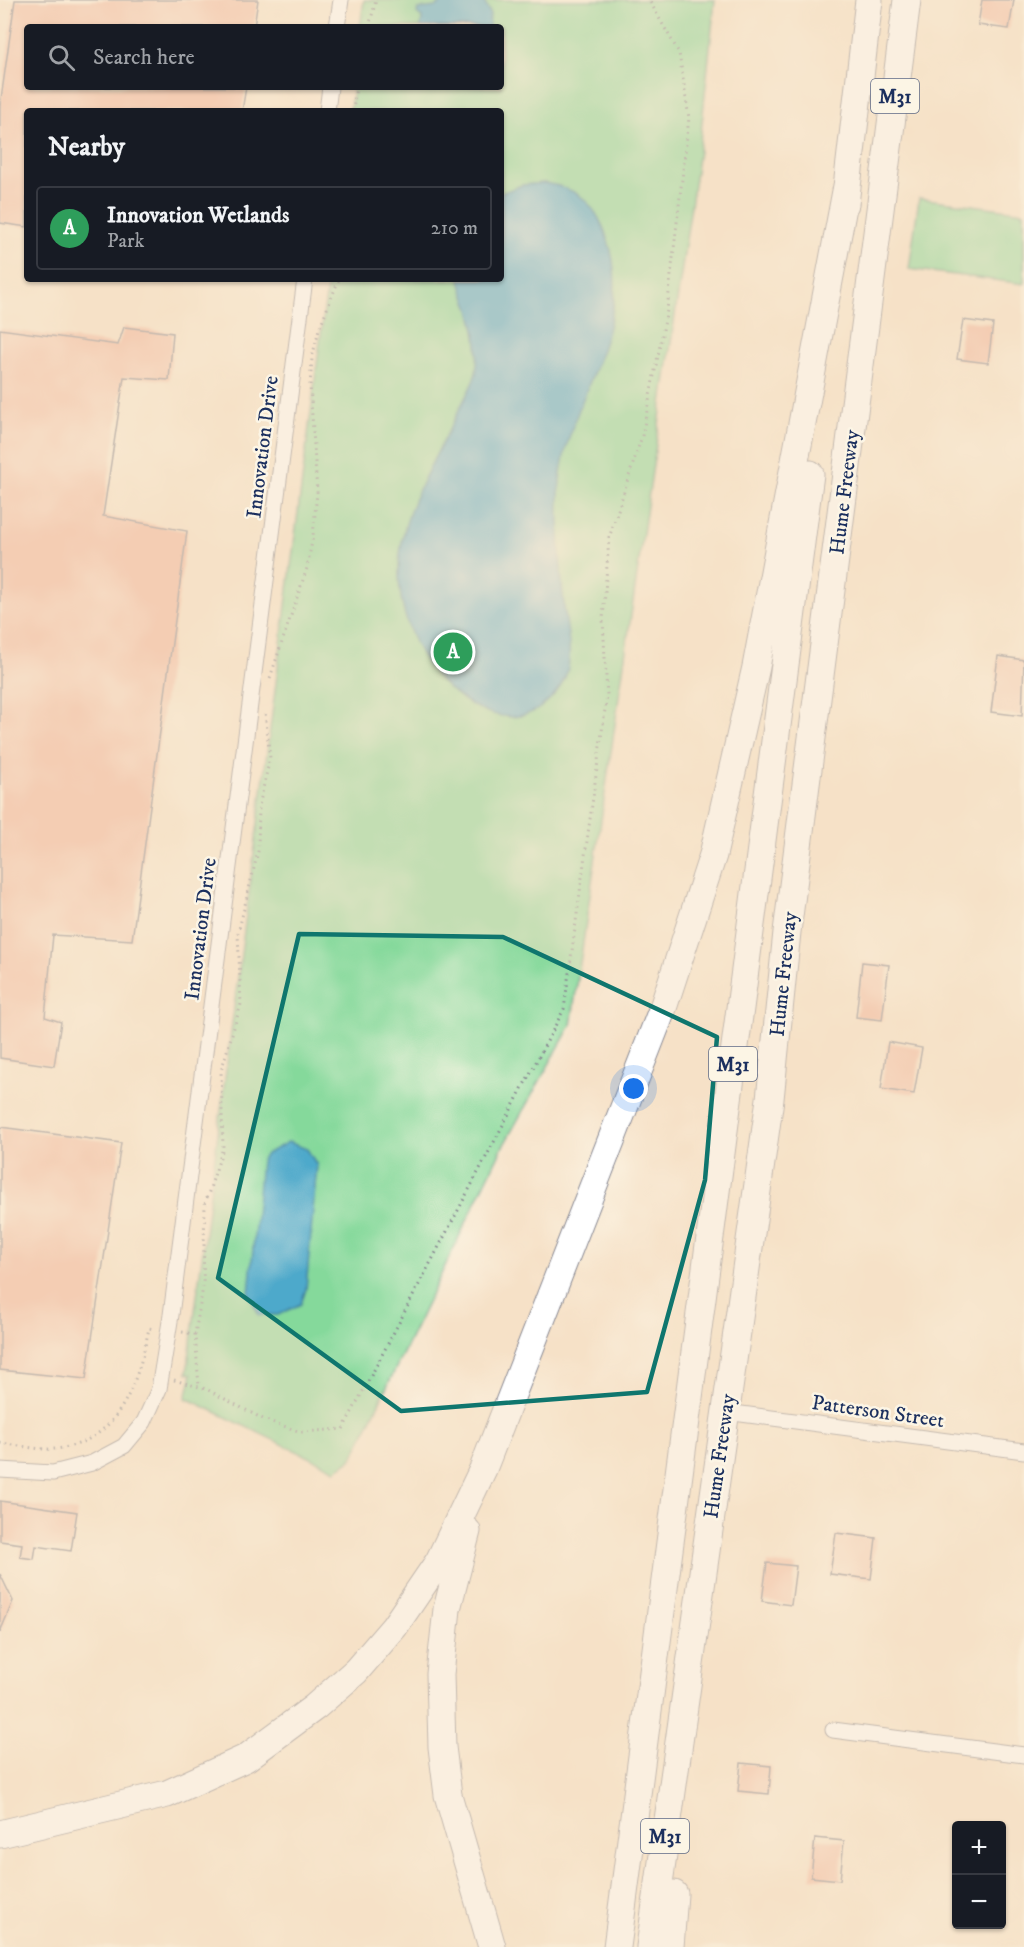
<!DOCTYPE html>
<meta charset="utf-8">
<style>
body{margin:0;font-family:"IM FELL DW Pica",serif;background:#242831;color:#f1f3f6}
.controls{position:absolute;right:18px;bottom:18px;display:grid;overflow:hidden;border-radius:6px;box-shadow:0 2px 4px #0004}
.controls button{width:54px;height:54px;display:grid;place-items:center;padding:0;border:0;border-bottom:2px solid #363941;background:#171b24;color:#f1f3f6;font:30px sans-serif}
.you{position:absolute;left:634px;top:1089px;width:21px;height:21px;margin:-15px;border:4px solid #fff;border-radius:50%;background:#1a73e8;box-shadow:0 0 0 9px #1a73e833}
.badge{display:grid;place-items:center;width:39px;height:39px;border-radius:50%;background:#2563eb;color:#fff;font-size:20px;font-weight:700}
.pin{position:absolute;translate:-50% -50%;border:3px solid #fff;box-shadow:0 2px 6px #0006}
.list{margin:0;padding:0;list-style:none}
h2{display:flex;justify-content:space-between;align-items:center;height:78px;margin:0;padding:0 24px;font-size:26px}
h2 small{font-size:20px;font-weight:400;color:#9ea1a6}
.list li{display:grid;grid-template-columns:39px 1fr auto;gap:18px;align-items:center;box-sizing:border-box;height:84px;margin:0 12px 12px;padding:0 12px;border:2px solid #363941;border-radius:6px}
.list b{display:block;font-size:22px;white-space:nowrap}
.list p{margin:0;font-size:20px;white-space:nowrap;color:#9ea1a6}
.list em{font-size:20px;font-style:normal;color:#9ea1a6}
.icon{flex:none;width:33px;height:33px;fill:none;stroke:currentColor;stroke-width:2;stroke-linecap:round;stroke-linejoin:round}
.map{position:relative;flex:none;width:1024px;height:1947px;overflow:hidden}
.search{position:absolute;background:#171b24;box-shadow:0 2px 4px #0004;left:24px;top:24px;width:480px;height:66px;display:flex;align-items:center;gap:15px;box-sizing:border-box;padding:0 21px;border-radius:6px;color:#9ea1a6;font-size:22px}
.panel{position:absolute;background:#171b24;box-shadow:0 2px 4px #0004;left:24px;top:108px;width:480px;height:174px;border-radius:6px}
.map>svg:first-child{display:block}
.green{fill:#85d99b;stroke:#50847c;stroke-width:1.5}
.water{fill:#4da9cb;stroke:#346c94;stroke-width:1.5}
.building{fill:#f1b39b}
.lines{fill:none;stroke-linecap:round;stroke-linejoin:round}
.street-casing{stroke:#888892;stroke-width:17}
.highway-casing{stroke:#888892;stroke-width:29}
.path{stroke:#888892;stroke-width:3;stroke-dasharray:1.5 4.5;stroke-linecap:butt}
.street{stroke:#fff;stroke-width:15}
.highway{stroke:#fff;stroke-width:27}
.marked{fill:none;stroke:#0f766e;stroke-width:4.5;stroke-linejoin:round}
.labels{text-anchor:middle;stroke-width:5;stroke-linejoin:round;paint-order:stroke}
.shield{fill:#fcf5e5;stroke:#5e6a86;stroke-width:1.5}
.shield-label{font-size:20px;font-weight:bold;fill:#1b2f5e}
.street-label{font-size:21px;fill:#1b2f5e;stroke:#fcf5e5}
</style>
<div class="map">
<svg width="1024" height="1947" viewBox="0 0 1024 1947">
<rect width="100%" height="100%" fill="#fcf5e5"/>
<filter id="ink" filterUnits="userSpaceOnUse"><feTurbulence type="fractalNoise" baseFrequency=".0167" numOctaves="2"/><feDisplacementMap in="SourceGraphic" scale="12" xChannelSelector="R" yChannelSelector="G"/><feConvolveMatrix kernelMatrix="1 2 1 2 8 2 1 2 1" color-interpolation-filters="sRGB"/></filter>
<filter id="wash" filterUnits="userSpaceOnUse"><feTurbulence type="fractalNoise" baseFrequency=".008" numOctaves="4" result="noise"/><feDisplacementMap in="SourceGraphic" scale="24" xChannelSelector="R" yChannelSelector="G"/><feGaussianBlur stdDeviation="1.35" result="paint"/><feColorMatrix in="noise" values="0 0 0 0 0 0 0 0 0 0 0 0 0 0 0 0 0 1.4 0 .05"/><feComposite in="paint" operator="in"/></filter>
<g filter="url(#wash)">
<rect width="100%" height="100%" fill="#f6e1c7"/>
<path class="green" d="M 364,0 L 715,0 L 699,151 L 571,1025 L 501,1150 L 352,1459 L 336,1470 L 186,1398 L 192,1374 L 187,1373 L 328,279 L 501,279 L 501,111 L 350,111 L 353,87 L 501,87 L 501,27 L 360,27 Z
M 919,198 L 1024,212 L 1024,284 L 909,269 Z"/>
<path class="water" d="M 445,0 L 483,0 L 490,13 L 489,27 L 421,27 L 422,18 L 417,13 L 418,9 L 436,7 Z
M 544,183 C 575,188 590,198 603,227 C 645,324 562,399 559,493 C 558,531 560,569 564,606 C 566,626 572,647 568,668 C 565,681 557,693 548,701 C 509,740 449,698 426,662 C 410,638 400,606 399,577 C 397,515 432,467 457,414 C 463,401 473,386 476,373 C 479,354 477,335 472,317 C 469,304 462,292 460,279 L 501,279 L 501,193 L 522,185 Z
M 288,1142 L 307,1149 L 317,1165 L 306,1289 L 301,1304 L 278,1315 L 259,1315 L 249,1294 L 261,1161 L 266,1154 Z"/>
<g id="blocks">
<path class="building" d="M 15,0 L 258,0 L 254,27 L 27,27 L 27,87 L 246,87 L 242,111 L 27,111 L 27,227 L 0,223 L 0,106 Z
M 982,0 L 1014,0 L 1009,29 L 978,25 Z
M 963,320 L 993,324 L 988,363 L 957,359 Z
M 124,327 L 173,333 L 169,380 L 124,377 L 103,516 L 187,531 L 132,940 L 53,935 L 45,1017 L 61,1022 L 54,1066 L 0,1058 L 0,329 L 118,345 Z
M 998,656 L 1024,660 L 1022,716 L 991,712 Z
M 862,962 L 889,965 L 882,1020 L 856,1017 Z
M 888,1042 L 922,1048 L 914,1094 L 881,1089 Z
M 0,1127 L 121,1143 L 86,1379 L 0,1370 Z
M 0,1501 L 77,1512 L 71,1551 L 36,1546 L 34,1559 L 20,1557 L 22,1544 L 0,1541 Z
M 836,1533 L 876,1538 L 871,1579 L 830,1574 Z
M 767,1563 L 796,1566 L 791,1605 L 762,1601 Z
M 0,1574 L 13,1601 L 0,1632 Z
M 741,1763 L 771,1766 L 769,1794 L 738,1791 Z
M 815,1838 L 844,1841 L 840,1880 L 811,1877 Z"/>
</g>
</g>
<g filter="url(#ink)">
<use href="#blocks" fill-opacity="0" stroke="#888892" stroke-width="1.5"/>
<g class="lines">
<g class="street-casing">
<path id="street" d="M 337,27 L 341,0
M 327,111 L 330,87
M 726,1412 L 1024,1451
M 0,1470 L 53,1473 L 92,1463 L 124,1446 L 144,1422 L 159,1389 L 171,1315 L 305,279
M 833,1730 L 1024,1755"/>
</g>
<g class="highway-casing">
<path id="highway" d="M 845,204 L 869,0
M 467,1531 L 447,1609 L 440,1674 L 442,1747 L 448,1795 L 492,1947
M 0,1834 L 167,1794 L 246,1758 L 315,1707 L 356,1671 L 394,1627 L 439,1561 L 483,1469 L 664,1005 L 713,855 L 756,667 L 847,186
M 617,1947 L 810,474
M 650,1947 L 770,1099 L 787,932 L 907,0
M 670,1947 L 674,1894"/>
</g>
<path class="path" d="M 369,27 L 376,0
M 353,111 L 356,87
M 270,678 L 307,568 L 313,536 L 317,492 L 310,385 L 312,358 L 319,329 L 339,279
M 182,1332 L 195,1334 L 203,1287 L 205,1204 L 223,1148 L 221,1071 L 241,1004 L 238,933 L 258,852 L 259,806 L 270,758 L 265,712
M 195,1334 L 199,1387
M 174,1380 L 206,1389 L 263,1419 L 301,1432 L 343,1429 L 564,1009 L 607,695 L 603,620 L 609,538 L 642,436 L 667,310 L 689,118 L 679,53 L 649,0
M 0,1443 C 17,1445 37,1450 55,1449 C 120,1443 138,1381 149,1328 L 154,1329"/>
<use href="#street" class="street"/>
<use href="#highway" class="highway"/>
</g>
</g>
<path d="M0 0H1024V1947H0ZM 299,934 L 503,937 L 717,1037 L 705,1180 L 647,1392 L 401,1411 L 218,1278 Z" fill="#f6e1c7" fill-opacity=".55" fill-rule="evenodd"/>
<path class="marked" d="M 299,934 L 503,937 L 717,1037 L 705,1180 L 647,1392 L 401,1411 L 218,1278 Z"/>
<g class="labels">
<g class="shield">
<rect x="871" y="79" width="48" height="34" rx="4.5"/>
<rect x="709" y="1047" width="48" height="34" rx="4.5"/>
<rect x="641" y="1819" width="48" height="34" rx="4.5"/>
</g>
<g class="shield-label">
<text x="895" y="103">M31</text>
<text x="733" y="1071">M31</text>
<text x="665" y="1843">M31</text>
</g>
<g class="street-label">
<text transform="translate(262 447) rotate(-83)" y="7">Innovation Drive</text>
<text transform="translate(844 492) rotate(-83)" y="7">Hume Freeway</text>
<text transform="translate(200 929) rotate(-83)" y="7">Innovation Drive</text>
<text transform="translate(783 974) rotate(-84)" y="7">Hume Freeway</text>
<text transform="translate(878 1411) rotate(8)" y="7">Patterson Street</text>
<text transform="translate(719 1456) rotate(-82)" y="7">Hume Freeway</text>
</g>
</g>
</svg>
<div class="controls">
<button>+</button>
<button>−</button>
</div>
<div class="you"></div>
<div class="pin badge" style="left:453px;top:652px;background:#2e9e5b">A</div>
<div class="search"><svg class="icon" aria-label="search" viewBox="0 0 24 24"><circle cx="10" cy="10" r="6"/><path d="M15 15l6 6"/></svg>Search here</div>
<section class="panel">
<h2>Nearby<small></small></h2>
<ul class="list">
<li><span class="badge" style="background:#2e9e5b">A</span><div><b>Innovation Wetlands</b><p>Park</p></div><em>210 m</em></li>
</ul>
</section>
</div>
